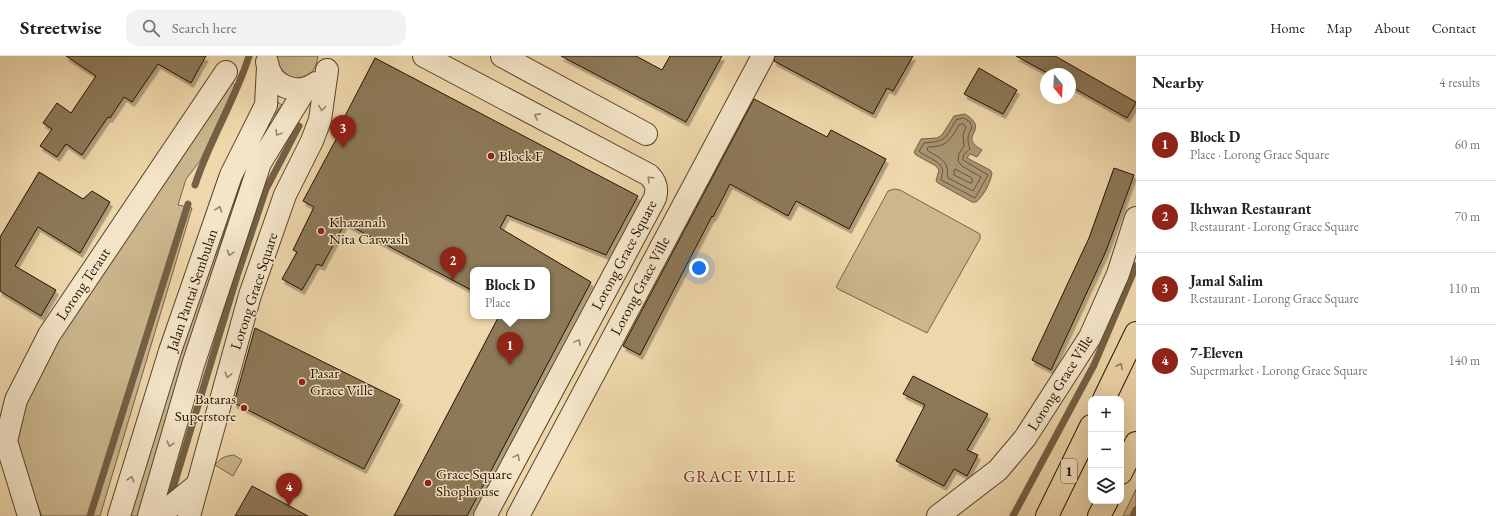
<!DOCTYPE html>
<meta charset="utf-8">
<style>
body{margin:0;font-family:"EB Garamond",serif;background:#f2f2f2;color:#222}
.controls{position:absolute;right:12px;bottom:12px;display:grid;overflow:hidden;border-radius:8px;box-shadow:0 4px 16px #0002}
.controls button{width:36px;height:36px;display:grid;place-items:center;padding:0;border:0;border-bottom:1px solid #e0e0e0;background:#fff;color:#222;font:20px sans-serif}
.compass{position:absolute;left:1040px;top:12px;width:36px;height:36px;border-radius:50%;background:#fff;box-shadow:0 4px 16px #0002;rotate:162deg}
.you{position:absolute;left:699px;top:212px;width:14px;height:14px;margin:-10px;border:3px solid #fff;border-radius:50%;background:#1a73e8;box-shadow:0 0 0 6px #1a73e833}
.badge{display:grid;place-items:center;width:26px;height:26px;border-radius:50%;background:#8f2418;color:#fff;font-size:13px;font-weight:700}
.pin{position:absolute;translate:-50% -33px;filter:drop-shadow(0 1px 2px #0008)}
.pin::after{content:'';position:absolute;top:21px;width:14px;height:12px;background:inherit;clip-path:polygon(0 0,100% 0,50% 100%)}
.popup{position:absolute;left:470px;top:211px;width:80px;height:52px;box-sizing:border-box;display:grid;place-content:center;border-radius:8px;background:#fff;filter:drop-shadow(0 1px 3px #0005);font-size:13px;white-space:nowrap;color:#767676}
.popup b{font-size:15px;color:#222}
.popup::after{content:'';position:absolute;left:50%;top:100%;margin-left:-8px;border:8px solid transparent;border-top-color:#fff}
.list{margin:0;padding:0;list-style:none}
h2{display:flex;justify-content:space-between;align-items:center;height:52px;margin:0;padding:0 16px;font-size:17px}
h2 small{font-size:13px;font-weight:400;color:#767676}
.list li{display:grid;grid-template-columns:26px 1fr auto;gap:12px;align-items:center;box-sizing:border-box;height:72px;padding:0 16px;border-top:1px solid #e0e0e0}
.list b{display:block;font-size:15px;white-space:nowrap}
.list p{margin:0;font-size:13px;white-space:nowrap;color:#767676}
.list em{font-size:13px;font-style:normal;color:#767676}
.icon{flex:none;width:22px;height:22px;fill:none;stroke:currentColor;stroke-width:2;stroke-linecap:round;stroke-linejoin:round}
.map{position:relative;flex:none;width:1136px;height:460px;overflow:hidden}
header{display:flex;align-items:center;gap:24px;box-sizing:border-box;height:56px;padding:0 20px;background:#fff;border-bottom:1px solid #e0e0e0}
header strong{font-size:19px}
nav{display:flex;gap:22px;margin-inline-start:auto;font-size:14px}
.search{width:280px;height:36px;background:#f2f2f2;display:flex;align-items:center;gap:10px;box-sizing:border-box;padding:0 14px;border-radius:12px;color:#767676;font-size:15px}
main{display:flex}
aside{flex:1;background:#fff}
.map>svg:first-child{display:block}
.green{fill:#cbb68d;stroke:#776448}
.water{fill:#a99471;stroke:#736045}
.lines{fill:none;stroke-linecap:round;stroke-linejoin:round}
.shore{stroke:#66543a;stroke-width:1}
.stream{stroke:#736045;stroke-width:7}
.building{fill:#8d7959;stroke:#231302;filter:url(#shadow)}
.minor-casing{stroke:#56442c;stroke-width:24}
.highway-casing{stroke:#231302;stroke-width:24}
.minor{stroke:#f4e5c8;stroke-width:22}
.highway{stroke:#eed7aa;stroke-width:22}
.oneway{stroke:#96866f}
.oneway2{stroke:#937f5e}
.poi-dot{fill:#8f2418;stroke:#f4e5c8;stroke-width:1.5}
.labels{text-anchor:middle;stroke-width:3;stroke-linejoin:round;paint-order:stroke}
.shield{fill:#f4e5c8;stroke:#62523d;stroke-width:1}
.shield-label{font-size:14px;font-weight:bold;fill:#231302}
.poi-label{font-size:15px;fill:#231302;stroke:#f4e5c8;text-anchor:start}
.street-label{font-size:15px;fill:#231302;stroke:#f4e5c8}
.neighbourhood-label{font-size:16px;letter-spacing:1px;fill:#7a1f14;stroke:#f4e5c8}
</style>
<header>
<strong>Streetwise</strong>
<div class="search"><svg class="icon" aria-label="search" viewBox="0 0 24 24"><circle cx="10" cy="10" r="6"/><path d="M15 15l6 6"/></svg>Search here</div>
<nav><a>Home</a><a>Map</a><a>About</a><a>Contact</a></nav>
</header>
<main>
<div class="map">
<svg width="1136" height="460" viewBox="0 0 1136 460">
<defs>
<filter id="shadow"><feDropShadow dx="2.5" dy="4.5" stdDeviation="0" flood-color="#0004"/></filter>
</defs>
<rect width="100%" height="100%" fill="#eed7aa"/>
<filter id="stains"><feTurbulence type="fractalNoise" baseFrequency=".005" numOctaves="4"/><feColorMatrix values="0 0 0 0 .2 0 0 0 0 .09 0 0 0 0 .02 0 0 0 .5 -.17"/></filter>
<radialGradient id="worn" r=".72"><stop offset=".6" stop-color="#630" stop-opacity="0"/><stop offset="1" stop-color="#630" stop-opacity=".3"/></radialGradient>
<path class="green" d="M 277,0 L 318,0 C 314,34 275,28 277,0 Z
M 232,26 L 235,29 L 200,105 L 186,123 L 178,149 L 192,152 L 100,460 L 42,460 L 25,419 L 17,381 L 20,359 L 51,295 L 225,35 Z
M 270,41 L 282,49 L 269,66 L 240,124 L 138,460 L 127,460 L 230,121 L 237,104 Z
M 894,133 L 900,134 L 980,178 L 980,183 L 927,277 L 838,233 L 836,231 L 888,135 Z
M 234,399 L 242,404 L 233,420 L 215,409 C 220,402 225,400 234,399 Z
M 1136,433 L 1136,460 L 1123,460 Z"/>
<path class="water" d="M 965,58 C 992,75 956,79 982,94 L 977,101 L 970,98 L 967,102 L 990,114 L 992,117 C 991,126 983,141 976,146 L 972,146 L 938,127 L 936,125 L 939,114 L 936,110 L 916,99 L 914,96 L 921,83 L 937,82 L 942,79 L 954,60 Z"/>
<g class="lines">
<path class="shore" d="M 964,62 L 970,66 L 972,72 C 967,80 967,84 970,93 C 967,96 962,98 963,104 L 988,119 L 975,142 L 941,124 C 941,120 944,116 942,112 C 939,104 925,101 919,95 L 924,87 C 947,85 945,83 956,64 Z
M 963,68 L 966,71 L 963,79 L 964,90 L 959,98 L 958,105 L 962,110 L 981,121 L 973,135 L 948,122 C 947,119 948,115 947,112 C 945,102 933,99 927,94 L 928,91 C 947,91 950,84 959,69 Z
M 955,113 L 972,122 L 972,127 L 970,127 L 954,119 L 954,115 Z"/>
<path class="stream" d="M 195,129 C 209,85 235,45 249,0
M 171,439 L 237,220 L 266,133 L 299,70
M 90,460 L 188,148
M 1013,460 L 1094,309 L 1136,210
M 1133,460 L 1136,454"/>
</g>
<path class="building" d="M 66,0 L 206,0 L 191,27 L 158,8 L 132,46 L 124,41 L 110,62 L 108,61 L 82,99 L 66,88 L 57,101 L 40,90 L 52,73 L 43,67 L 57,47 L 71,57 L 96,20 Z
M 561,0 L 636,0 L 662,14 L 670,0 L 722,0 L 686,66 Z
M 775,0 L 913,0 L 893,35 L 887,32 L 873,58 L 774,5 Z
M 1016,0 L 1055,0 L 1136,46 L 1136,47 L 1127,62 L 1070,30 L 1070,18 L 1049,18 Z
M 375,2 L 638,140 L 606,199 L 507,159 L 500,172 L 591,226 L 467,460 L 394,460 L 499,260 L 547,260 L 547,214 L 473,214 L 473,235 L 345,167 L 322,210 L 317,208 L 302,234 L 282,223 L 297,196 L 293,194 L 314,151 L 303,145 L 348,61 L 345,60 Z
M 979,12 L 1017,34 L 1003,58 L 964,38 Z
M 754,43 L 827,81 L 831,74 L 886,103 L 849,173 L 796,145 L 788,160 L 730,128 L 713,161 L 712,160 L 640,299 L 623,290 Z
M 1114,112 L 1134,119 L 1106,195 L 1051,314 L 1032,304 L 1089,182 Z
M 39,116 L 83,143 L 92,135 L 110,146 L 80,197 L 38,171 L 15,210 L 56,234 L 41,260 L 0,235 L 0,181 Z
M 255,272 L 400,344 L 364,413 L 234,347 Z
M 913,320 L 988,358 L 967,394 L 978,399 L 967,420 L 954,413 L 944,430 L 896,405 L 925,349 L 903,338 Z
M 252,430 L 308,460 L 235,460 Z"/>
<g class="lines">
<g class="minor-casing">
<path id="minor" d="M 424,0 L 649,119 C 656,126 658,132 655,142 L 485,460
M 502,0 L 646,78
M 267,6 C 270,30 297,41 316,27
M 29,460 L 6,385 L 16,344 L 49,279 L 226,16
M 119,460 L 170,295 L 231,119 L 266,49 L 268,11
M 149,460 L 193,309 L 260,107 L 306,32
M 159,460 L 197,429
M 189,460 L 250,239 L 285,139 L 312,85 L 320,64 L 327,14
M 518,460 L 763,0
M 938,460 L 998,414 L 1025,382 L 1090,281 L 1118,218 L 1136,162"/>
</g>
<g class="highway-casing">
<path id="highway" d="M 1104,343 L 1136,277
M 1121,417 L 1136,387
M 1047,460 L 1091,370
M 1099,460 L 1107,445"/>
</g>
<use href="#minor" class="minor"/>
<use href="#highway" class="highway"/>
</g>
<defs><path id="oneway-chevron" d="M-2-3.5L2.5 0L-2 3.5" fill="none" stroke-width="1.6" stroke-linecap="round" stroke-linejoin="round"/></defs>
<g class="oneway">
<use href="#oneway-chevron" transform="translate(322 52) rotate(98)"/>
<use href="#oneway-chevron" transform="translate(537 60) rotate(-152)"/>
<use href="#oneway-chevron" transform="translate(278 77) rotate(122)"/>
<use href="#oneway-chevron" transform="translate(650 123) rotate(-136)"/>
<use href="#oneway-chevron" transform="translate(219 153) rotate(-71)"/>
<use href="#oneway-chevron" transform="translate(230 197) rotate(108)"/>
<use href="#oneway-chevron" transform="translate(578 286) rotate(-62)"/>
<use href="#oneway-chevron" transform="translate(228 319) rotate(105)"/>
<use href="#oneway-chevron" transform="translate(170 388) rotate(106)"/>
<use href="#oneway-chevron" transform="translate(517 401) rotate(-62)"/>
<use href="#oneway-chevron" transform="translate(131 423) rotate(-73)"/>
</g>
<use class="oneway2" href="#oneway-chevron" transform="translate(1120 310) rotate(-64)"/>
<g class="poi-dot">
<circle cx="491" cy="100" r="4"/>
<circle cx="321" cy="175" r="4"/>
<circle cx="302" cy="326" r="4"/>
<circle cx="244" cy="352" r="4"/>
<circle cx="428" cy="427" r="4"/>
</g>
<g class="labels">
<rect class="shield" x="1061" y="403" width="16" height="24" rx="3"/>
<g class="shield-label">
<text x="1069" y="420">1</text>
</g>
<g class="poi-label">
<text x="499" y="105">Block F</text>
<text x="329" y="171">Khazanah<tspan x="329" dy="17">Nita Carwash</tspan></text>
<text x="310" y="322">Pasar<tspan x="310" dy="17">Grace Ville</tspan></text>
<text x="236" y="348" text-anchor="end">Bataras<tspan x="236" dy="17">Superstore</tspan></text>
<text x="436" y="423">Grace Square<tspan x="436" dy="17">Shophouse</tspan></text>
</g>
<g class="street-label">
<text transform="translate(624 199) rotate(-62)" y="5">Lorong Grace Square</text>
<text transform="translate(83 228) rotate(-56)" y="5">Lorong Teraut</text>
<text transform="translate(640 230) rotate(-62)" y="5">Lorong Grace Ville</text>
<text transform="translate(192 234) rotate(-71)" y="5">Jalan Pantai Sembulan</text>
<text transform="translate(254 235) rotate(-72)" y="5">Lorong Grace Square</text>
<text transform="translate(1060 327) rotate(-58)" y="5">Lorong Grace Ville</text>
</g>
<g class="neighbourhood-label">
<text x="740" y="426">GRACE VILLE</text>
</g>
</g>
<rect width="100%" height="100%" filter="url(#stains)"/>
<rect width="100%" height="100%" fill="url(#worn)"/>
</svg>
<div class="controls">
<button>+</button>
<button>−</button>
<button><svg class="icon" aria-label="layers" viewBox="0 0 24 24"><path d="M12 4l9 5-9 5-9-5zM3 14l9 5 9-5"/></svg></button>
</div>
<svg class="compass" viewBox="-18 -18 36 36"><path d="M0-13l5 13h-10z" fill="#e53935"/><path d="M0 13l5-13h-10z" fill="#767676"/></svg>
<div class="you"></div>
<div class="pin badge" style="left:510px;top:309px">1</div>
<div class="popup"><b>Block D</b>Place</div>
<div class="pin badge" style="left:453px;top:224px">2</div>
<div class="pin badge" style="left:343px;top:92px">3</div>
<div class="pin badge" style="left:289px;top:450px">4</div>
</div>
<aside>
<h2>Nearby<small>4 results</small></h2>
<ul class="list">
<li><span class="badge">1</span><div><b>Block D</b><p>Place · Lorong Grace Square</p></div><em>60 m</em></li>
<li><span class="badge">2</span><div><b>Ikhwan Restaurant</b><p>Restaurant · Lorong Grace Square</p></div><em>70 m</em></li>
<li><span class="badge">3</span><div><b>Jamal Salim</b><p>Restaurant · Lorong Grace Square</p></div><em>110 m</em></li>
<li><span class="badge">4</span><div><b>7-Eleven</b><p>Supermarket · Lorong Grace Square</p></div><em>140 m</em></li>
</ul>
</aside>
</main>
